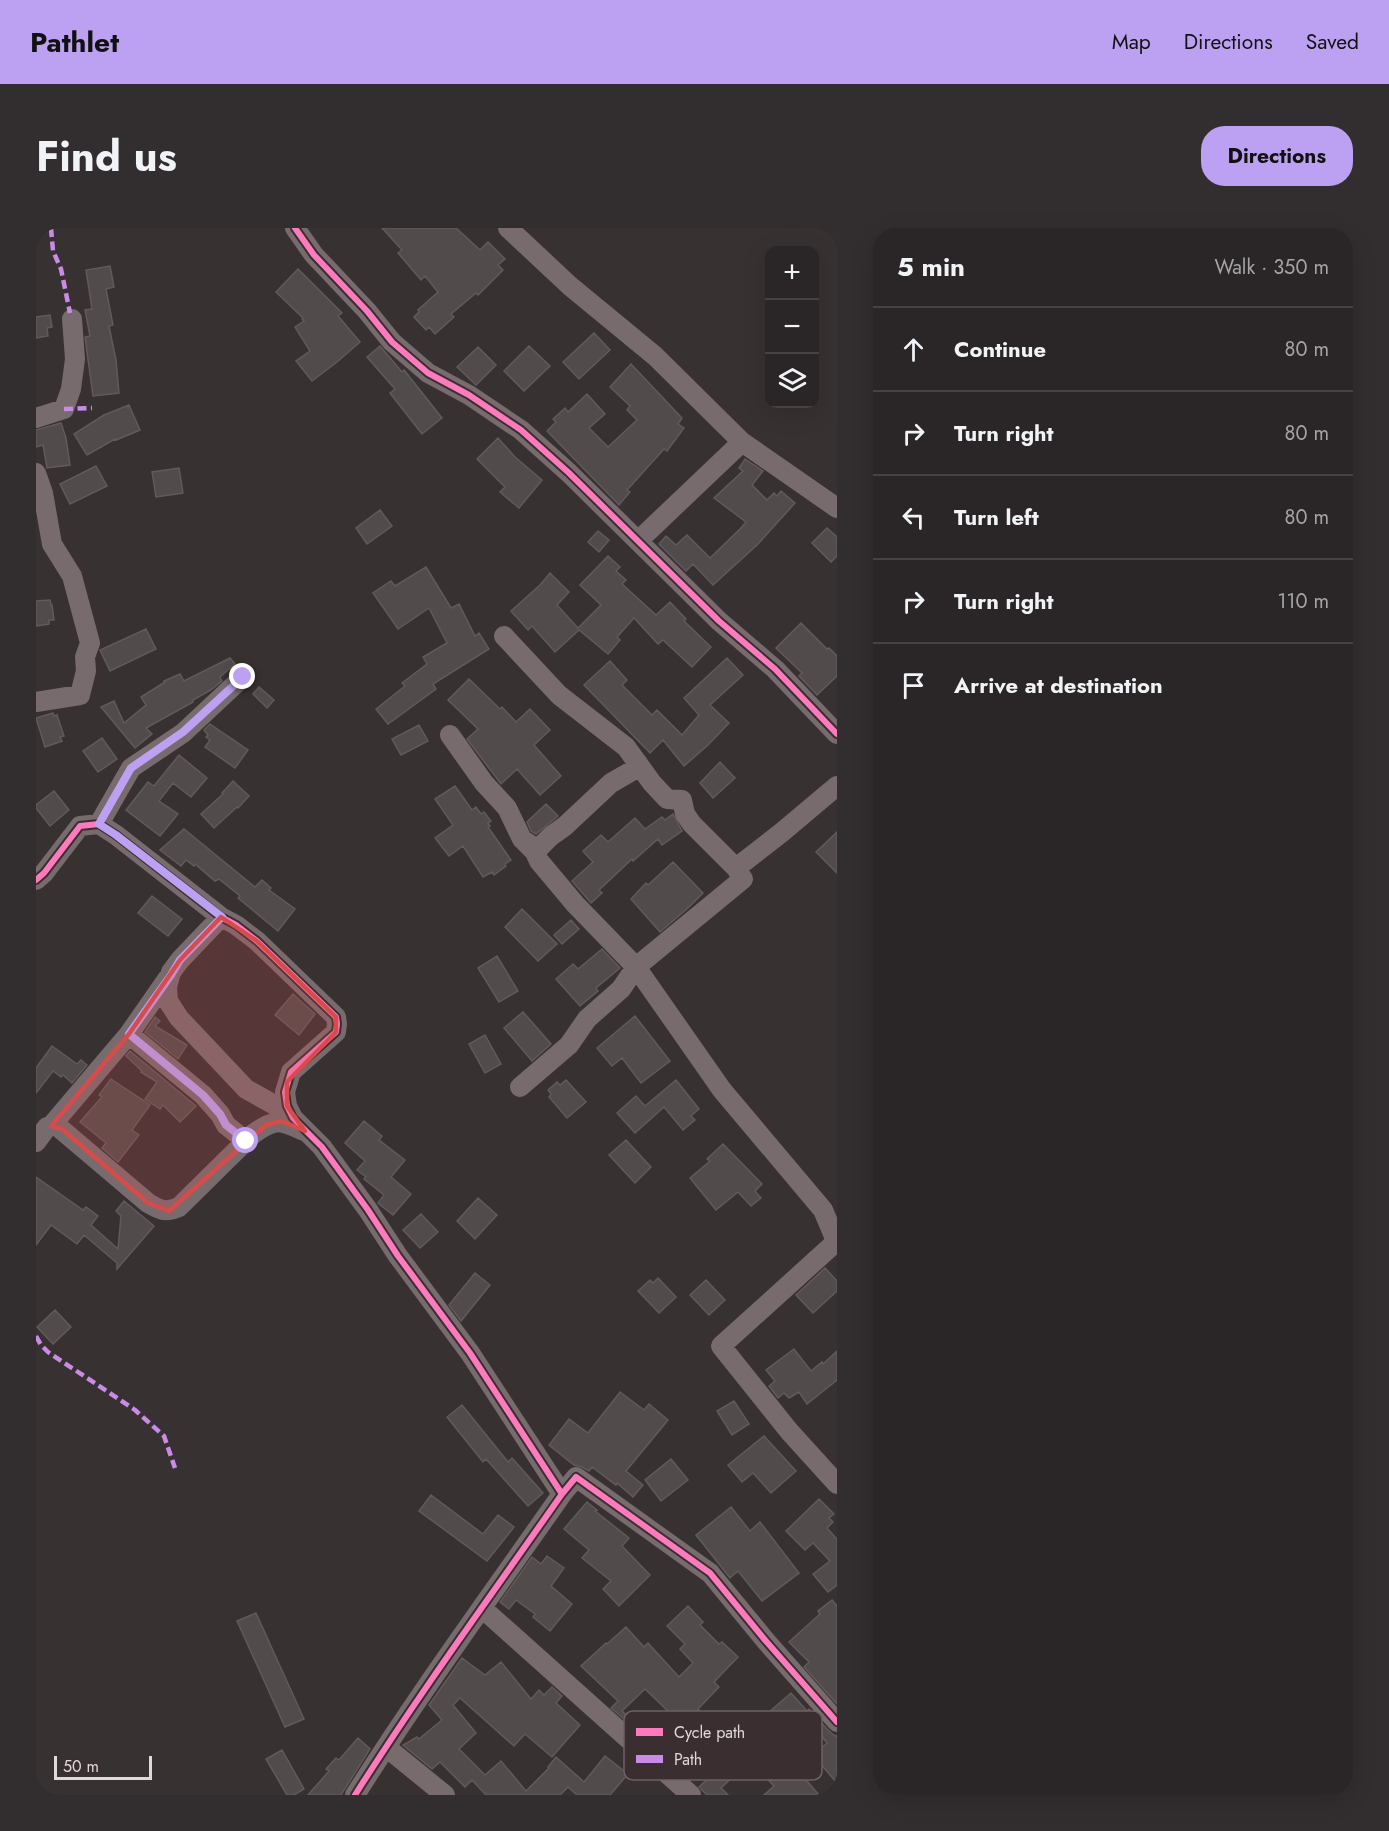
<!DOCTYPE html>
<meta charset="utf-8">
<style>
body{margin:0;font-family:Jost,sans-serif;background:#322d2e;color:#f1f3f6}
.controls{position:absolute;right:18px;top:18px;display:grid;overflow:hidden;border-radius:12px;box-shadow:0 6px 24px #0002}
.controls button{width:54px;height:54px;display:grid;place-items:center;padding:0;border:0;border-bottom:2px solid #464243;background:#2a2526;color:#f1f3f6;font:30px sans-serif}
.scale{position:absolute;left:18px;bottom:15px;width:98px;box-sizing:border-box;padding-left:6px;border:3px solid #e0d8d9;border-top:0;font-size:16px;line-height:21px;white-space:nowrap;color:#e0d8d9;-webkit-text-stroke:4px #3b2e30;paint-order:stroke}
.stop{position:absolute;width:18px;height:18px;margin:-14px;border:4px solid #bca0f2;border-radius:50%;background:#fff}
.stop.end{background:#bca0f2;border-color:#fff;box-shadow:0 2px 6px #0008}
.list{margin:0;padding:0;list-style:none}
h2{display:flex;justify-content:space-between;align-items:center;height:78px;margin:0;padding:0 24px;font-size:26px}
h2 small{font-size:20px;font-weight:400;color:#a5a5a7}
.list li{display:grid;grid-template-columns:39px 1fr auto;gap:18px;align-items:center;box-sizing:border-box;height:84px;padding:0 24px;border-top:2px solid #464243}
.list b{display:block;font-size:22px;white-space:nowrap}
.list em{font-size:20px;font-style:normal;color:#a5a5a7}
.icon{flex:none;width:33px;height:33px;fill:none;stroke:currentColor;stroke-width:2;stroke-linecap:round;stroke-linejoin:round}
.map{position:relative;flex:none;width:801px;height:1567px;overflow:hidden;border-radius:24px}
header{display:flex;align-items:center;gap:36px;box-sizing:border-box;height:84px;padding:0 30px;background:#bca0f2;color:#111}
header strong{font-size:28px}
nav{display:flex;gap:33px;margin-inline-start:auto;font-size:21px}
.intro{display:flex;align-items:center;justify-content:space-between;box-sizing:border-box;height:144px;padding:0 36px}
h1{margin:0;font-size:42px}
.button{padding:15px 27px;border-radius:24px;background:#bca0f2;color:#111;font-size:21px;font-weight:700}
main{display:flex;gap:36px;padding:0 36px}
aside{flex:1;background:#2a2526;border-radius:24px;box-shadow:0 6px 24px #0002}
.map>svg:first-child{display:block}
.building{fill:#524b4c;stroke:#615a5b;stroke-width:1.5}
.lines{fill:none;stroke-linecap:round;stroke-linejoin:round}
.minor{stroke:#776b6e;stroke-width:20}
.quiet{stroke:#ca8be6;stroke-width:4.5;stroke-dasharray:9 4.5;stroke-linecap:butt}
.cycleway-casing{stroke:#3b2e30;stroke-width:10}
.cycleway{stroke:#fd7abc;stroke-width:6}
.route{stroke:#bca0f2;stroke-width:8}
.marked{fill:#d84b4b;fill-opacity:0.2;stroke:#d84b4b;stroke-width:4.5;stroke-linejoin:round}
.key{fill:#3b2e30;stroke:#6d6163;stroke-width:1.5}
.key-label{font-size:16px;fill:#e0d8d9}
</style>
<header>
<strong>Pathlet</strong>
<nav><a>Map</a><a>Directions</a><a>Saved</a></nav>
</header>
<div class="intro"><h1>Find us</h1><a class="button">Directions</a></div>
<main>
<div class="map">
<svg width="801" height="1567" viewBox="0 0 801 1567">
<rect width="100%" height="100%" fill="#383132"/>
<path class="building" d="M 346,0 L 420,0 L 444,22 L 452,14 L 469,31 L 462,37 L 467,42 L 442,67 L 440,65 L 415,86 L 418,89 L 399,106 L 393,99 L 390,102 L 378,89 L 383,84 L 382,82 L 402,64 L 389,48 L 385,52 L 362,25 L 366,22 Z
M 74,38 L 78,59 L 70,61 L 77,97 L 73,98 L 80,132 L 83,165 L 57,168 L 49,109 L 54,108 L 49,82 L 56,81 L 50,42 Z
M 262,41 L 306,85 L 302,88 L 324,114 L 301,134 L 276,153 L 260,133 L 274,123 L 259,99 L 268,93 L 266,91 L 267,90 L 240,64 Z
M 14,87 L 16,99 L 11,100 L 12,108 L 0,110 L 0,89 Z
M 558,105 L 574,122 L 543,151 L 527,134 Z
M 344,118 L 366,144 L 368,142 L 406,190 L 386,206 L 354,165 L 359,161 L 331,129 Z
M 493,118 L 514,138 L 488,163 L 468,143 Z
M 442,119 L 460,137 L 440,157 L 421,139 Z
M 595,136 L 646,190 L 642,196 L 648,200 L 631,223 L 628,221 L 591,262 L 594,264 L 583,277 L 511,203 L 520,194 L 517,191 L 529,180 L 532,184 L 551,166 L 569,186 L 553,200 L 572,219 L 601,192 L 591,182 L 594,178 L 574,159 Z
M 93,177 L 104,202 L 80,212 L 79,211 L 51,227 L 38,206 L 68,187 Z
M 25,195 L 30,210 L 34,237 L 11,240 L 7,217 L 0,219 L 0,202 Z
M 462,210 L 479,229 L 506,252 L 483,280 L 464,264 L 469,259 L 441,231 Z
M 709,231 L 727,243 L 716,257 L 731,272 L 738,265 L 741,268 L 745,263 L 759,275 L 721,317 L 677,357 L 657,336 L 650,343 L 623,316 L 630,308 L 640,317 L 651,307 L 674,330 L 704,301 L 710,294 L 678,270 L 707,243 L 703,240 Z
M 60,238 L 71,258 L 34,276 L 24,256 Z
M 143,240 L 147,265 L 120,269 L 116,244 Z
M 344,282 L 356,298 L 331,316 L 320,300 Z
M 791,300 L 801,309 L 801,328 L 795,334 L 776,315 Z
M 562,303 L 573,312 L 563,324 L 552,314 Z
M 572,328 L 584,339 L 580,343 L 590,352 L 586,356 L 620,387 L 634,374 L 650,391 L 648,393 L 675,419 L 656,439 L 627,412 L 622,416 L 598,390 L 581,409 L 584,412 L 572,426 L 543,402 L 519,424 L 496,398 L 492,402 L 475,383 L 504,357 L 514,345 L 533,364 L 521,377 L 542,400 L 565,377 L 544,357 Z
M 390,339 L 415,380 L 423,376 L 439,408 L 443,405 L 453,421 L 397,456 L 400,461 L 352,496 L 340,481 L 369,458 L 366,455 L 391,436 L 387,429 L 411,415 L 393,380 L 362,401 L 337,365 L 355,353 L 359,358 Z
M 14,372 L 15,377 L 16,377 L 18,392 L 13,392 L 13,396 L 0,398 L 0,373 Z
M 765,395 L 791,421 L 793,420 L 801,428 L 801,448 L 781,467 L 763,448 L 766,445 L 740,420 Z
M 110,401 L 120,421 L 74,443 L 64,422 Z
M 194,430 L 199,436 L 184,449 L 186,453 L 175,462 L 157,472 L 157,474 L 110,500 L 116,506 L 99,520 L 65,479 L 78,473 L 88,495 L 110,477 L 105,469 L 129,454 L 128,453 L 144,446 L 148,453 Z
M 691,430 L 707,447 L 674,477 L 693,495 L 672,517 L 648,538 L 627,512 L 614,525 L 548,457 L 574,433 L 591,452 L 586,457 L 616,487 L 621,482 L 646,507 L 663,487 L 648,470 Z
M 433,451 L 464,481 L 466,479 L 480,494 L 494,481 L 514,502 L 498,517 L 525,548 L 504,567 L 481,541 L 465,556 L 431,511 L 442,501 L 412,472 Z
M 223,459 L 238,472 L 231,480 L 217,466 Z
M 17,485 L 18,488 L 21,487 L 28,508 L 24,509 L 26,513 L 9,519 L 0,490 Z
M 174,496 L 212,522 L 199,540 L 169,519 L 174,512 L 170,509 L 172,507 L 168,502 Z
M 383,497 L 392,513 L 365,527 L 356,511 Z
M 66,510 L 81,531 L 62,544 L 47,523 Z
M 143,527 L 171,550 L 155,569 L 137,555 L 123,573 L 142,586 L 124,608 L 90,582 L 112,554 L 118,558 Z
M 684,534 L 699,550 L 677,570 L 664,555 Z
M 197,553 L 213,568 L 202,580 L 201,579 L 178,600 L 165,586 L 187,566 L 186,565 Z
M 419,558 L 436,582 L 440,579 L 445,586 L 448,584 L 455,593 L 452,595 L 454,598 L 452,599 L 475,632 L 469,636 L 470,638 L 458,647 L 456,644 L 447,649 L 427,618 L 413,628 L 399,610 L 417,597 L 399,571 Z
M 18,563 L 33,582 L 14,598 L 0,580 L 0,577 Z
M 510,576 L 522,588 L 500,606 L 495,603 L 491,594 Z
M 637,586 L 646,603 L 626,617 L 622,611 L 597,633 L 596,631 L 563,662 L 566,665 L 555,675 L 536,653 L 557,634 L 547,623 L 565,607 L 572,614 L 599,590 L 609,601 L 626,589 L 629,592 Z
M 148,601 L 219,659 L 226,652 L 235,660 L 233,662 L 259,681 L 242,703 L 202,670 L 204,668 L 183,651 L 179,653 L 159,636 L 158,638 L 150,632 L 145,638 L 124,622 Z
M 801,604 L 801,645 L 780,624 Z
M 637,634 L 667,665 L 652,680 L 624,704 L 595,671 L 610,655 L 612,657 Z
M 116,668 L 146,691 L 132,708 L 102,685 Z
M 486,681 L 521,716 L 502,733 L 469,699 Z
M 535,692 L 543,701 L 526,716 L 518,707 Z
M 566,721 L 584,740 L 560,760 L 562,763 L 544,778 L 520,751 L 537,736 L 542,741 Z
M 461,728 L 482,763 L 463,774 L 442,740 Z
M 257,766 L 279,786 L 263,807 L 239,787 Z
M 487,784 L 515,816 L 496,833 L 468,800 Z
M 599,788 L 634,833 L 605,855 L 586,830 L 576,838 L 561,820 Z
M 119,789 L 124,793 L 119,798 L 151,817 L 142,831 L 109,804 Z
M 449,807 L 465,836 L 449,845 L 433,816 Z
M 16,818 L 41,836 L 45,832 L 51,837 L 36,855 L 27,847 L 25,849 L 17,843 L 0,865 L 0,840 Z
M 94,823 L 160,878 L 144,894 L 127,877 L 124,881 L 109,871 L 121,854 L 105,844 L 106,843 L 90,828 Z
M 75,851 L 114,877 L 96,902 L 103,907 L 82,934 L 66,920 L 70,915 L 44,894 L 66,869 L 63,867 Z
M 530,852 L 550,874 L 531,890 L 513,869 L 515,866 L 512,862 L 521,854 L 524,857 Z
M 640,852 L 663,881 L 655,888 L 659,892 L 647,902 L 628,879 L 599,905 L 581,885 L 600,868 L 609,878 Z
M 328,893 L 346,908 L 343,912 L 369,932 L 355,949 L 375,966 L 357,987 L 342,975 L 348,967 L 328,951 L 330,949 L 321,942 L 329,933 L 309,915 Z
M 590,912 L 615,939 L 599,955 L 573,927 Z
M 687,916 L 726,956 L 719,963 L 725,970 L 715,978 L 702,964 L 680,982 L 654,950 L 674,933 L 671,931 Z
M 0,949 L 47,982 L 50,979 L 62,988 L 55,997 L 82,1021 L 85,988 L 80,983 L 88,973 L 118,998 L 81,1041 L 81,1035 L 48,1007 L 41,1016 L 15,997 L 0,1017 Z
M 442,970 L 461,987 L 439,1011 L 421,993 Z
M 385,986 L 402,1004 L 384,1020 L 367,1002 Z
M 789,1040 L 801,1053 L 801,1063 L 777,1085 L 760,1067 Z
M 439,1045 L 454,1057 L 425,1093 L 413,1077 Z
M 622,1050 L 640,1069 L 623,1085 L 602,1063 L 614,1052 L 617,1055 Z
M 670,1052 L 689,1072 L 673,1087 L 654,1067 Z
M 19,1082 L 35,1099 L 17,1116 L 1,1099 Z
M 758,1121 L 775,1143 L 786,1134 L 787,1136 L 801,1123 L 801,1152 L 771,1176 L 763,1164 L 753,1170 L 748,1165 L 742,1170 L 733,1158 L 739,1153 L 730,1142 Z
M 584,1164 L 608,1182 L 613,1176 L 632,1192 L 590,1243 L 607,1257 L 597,1269 L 581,1255 L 580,1257 L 556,1239 L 553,1243 L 546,1239 L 538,1237 L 513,1217 L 533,1191 L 552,1205 Z
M 698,1173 L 713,1196 L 696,1207 L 681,1183 Z
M 426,1177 L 472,1234 L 476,1230 L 507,1265 L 492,1278 L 450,1231 L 447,1234 L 411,1189 Z
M 728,1208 L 760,1243 L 735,1265 L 717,1245 L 706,1254 L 692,1237 Z
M 635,1231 L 652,1252 L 625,1273 L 609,1252 Z
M 395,1267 L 447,1306 L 462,1287 L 478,1299 L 451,1333 L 383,1283 Z
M 783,1271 L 798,1286 L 793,1290 L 797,1294 L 791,1300 L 801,1311 L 801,1357 L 792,1364 L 777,1346 L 794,1333 L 777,1315 L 769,1322 L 750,1303 Z
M 551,1274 L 561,1282 L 559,1283 L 593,1310 L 586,1318 L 614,1347 L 583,1378 L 567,1361 L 575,1353 L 546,1330 L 553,1322 L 528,1301 Z
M 695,1279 L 714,1303 L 724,1294 L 763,1345 L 726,1373 L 702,1343 L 694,1350 L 660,1307 Z
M 511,1328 L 528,1340 L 515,1358 L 536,1376 L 514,1403 L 497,1389 L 499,1386 L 480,1372 L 473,1381 L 464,1374 L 496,1329 L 505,1336 Z
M 796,1372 L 801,1378 L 801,1476 L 768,1439 L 773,1434 L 753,1414 L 784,1386 L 782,1383 Z
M 652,1378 L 667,1394 L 664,1397 L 683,1416 L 686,1414 L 702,1429 L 678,1454 L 683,1459 L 662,1481 L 671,1490 L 642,1519 L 625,1503 L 638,1489 L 609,1461 L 586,1483 L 604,1500 L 602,1503 L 575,1480 L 582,1473 L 545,1438 L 570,1415 L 571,1416 L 590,1399 L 608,1419 L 612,1415 L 643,1449 L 657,1435 L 644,1421 L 649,1416 L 631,1398 Z
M 220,1385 L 268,1491 L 249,1499 L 201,1393 Z
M 426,1430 L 449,1447 L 465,1434 L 495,1471 L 503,1462 L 508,1467 L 516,1459 L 526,1468 L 520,1475 L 544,1497 L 516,1529 L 489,1506 L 478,1518 L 424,1470 L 417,1477 L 440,1505 L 423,1521 L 449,1547 L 465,1533 L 490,1563 L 513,1540 L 512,1539 L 520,1529 L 548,1554 L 569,1528 L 592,1546 L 574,1567 L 541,1567 L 532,1559 L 524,1567 L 450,1567 L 436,1552 L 429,1559 L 404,1534 L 396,1541 L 367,1517 L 381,1509 L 383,1511 L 406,1492 L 393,1477 Z
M 755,1465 L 771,1483 L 773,1481 L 792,1502 L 799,1508 L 801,1507 L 801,1555 L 777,1527 L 791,1515 L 774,1493 L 734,1526 L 751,1544 L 758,1538 L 783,1567 L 728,1567 L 738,1558 L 714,1533 L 685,1560 L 692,1567 L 671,1567 L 663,1559 L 714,1510 L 709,1505 Z
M 322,1510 L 334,1521 L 305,1567 L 272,1567 L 293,1543 L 290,1541 L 300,1530 L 303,1532 Z
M 246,1522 L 268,1561 L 258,1567 L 251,1567 L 230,1531 Z"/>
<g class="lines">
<path class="minor" d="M 259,0 L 278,27 L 331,83 L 356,114 L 392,145 L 433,167 L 485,202 L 533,245 L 683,393 L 739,441 L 801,506
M 472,0 L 534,58 L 619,128 L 706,214 L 801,280
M 0,190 L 28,181 L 35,161 L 39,131 L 36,91
M 0,245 L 7,265 L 16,316 L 36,348 L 54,415 L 49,429 L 50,443 L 44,467 L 0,474
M 602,313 L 706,214
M 468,408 L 523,467 L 590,519 L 616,555 L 631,571 L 646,572 L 649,586 L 656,596 L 700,640
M 414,507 L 448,555 L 471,580 L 486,611 L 499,624 L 515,608 L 529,598 L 575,555 L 601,540 L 602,535
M 801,558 L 745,605 L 700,640 L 707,651 L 600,739 L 686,862 L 787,982 L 801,1015
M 63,596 L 95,540 L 147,505 L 207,449
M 0,652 L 8,645 L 44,598 L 63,596 L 80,607 L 185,689 L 200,697 L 221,713 L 300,789 L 301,796 L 300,804 L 255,844 L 249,864 L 251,878 L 257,890 L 286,919 L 332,982 L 362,1028 L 434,1125 L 526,1266
M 185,689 L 144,732 L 135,744 L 131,759 L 132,773 L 143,790 L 210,861 L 244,880 L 257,890
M 93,806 L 167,867 L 184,886 L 190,897 L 210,913
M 484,859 L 533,817 L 551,791 L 585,761 L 600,739 L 539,676 L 503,633 L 496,618 L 486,611
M 15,898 L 93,806 L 132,750
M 0,914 L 11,899 L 20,897 L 112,975 C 124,982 129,985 143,979 L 217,906 C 240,890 244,892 268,903
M 800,1014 L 685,1118 L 753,1203 L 801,1256
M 446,1380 L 655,1567
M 350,1519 L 409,1567
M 319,1567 C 384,1464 456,1366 526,1266 L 540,1249 L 674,1345 L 729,1412 L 801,1494"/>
<path class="quiet" d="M 15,0 L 17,23 L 25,41 L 34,85
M 28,181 L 56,180
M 0,1108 L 5,1117 L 12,1124 L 99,1182 L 128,1208 L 139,1240"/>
<g class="cycleway-casing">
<path id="cycleway" d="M 259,0 L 278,27 L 331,83 L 356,114 L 392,145 L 433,167 L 485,202 L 533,245 L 683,393 L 739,441 L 801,506
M 0,652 L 8,645 L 44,598 L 63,596 L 80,607 L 185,689 L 200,697 L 221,713 L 300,789 L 301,796 L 300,804 L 255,844 L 249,864 L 251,878 L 257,890 L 286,919 L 332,982 L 362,1028 L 434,1125 L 526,1266
M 319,1567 C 384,1464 456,1366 526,1266 L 540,1249 L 674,1345 L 729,1412 L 801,1494"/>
</g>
<use href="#cycleway" class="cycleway"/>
</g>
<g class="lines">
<path class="route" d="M 207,449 L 147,504 L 95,540 L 63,596 L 80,607 L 186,689 L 144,732 L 135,747 L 93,806 L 167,867 L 184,886 L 190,897 L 210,913"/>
</g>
<path class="marked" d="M 185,689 L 221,713 L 300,789 L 300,804 L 251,854 L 251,878 L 269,903 L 246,893 L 230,897 L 133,983 L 112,975 L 26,901 L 15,898 L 93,806 L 144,732 Z"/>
<rect x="588" y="1483" width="198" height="69" rx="9" class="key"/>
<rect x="600" y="1500" width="27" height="8" fill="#fd7abc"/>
<rect x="600" y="1527" width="27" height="8" fill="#ca8be6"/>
<g class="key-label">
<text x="638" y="1510">Cycle path</text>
<text x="638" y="1537">Path</text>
</g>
</svg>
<div class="controls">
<button>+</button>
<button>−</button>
<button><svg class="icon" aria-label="layers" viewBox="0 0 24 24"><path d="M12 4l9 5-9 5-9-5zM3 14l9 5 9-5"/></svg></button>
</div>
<div class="scale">50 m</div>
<div class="stop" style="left:210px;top:913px"></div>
<div class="stop end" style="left:207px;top:449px"></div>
</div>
<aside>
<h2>5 min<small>Walk · 350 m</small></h2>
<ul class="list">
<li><svg class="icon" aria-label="ahead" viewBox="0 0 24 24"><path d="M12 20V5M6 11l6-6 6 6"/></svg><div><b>Continue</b></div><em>80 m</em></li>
<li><svg class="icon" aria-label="right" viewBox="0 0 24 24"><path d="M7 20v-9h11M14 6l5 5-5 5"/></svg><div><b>Turn right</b></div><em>80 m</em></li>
<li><svg class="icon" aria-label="left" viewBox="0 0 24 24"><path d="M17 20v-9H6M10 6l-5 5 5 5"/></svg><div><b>Turn left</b></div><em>80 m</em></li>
<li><svg class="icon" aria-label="right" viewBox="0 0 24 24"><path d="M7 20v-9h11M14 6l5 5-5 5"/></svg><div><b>Turn right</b></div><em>110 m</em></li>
<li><svg class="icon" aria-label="arrive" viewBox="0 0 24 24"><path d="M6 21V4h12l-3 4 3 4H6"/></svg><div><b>Arrive at destination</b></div></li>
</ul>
</aside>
</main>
